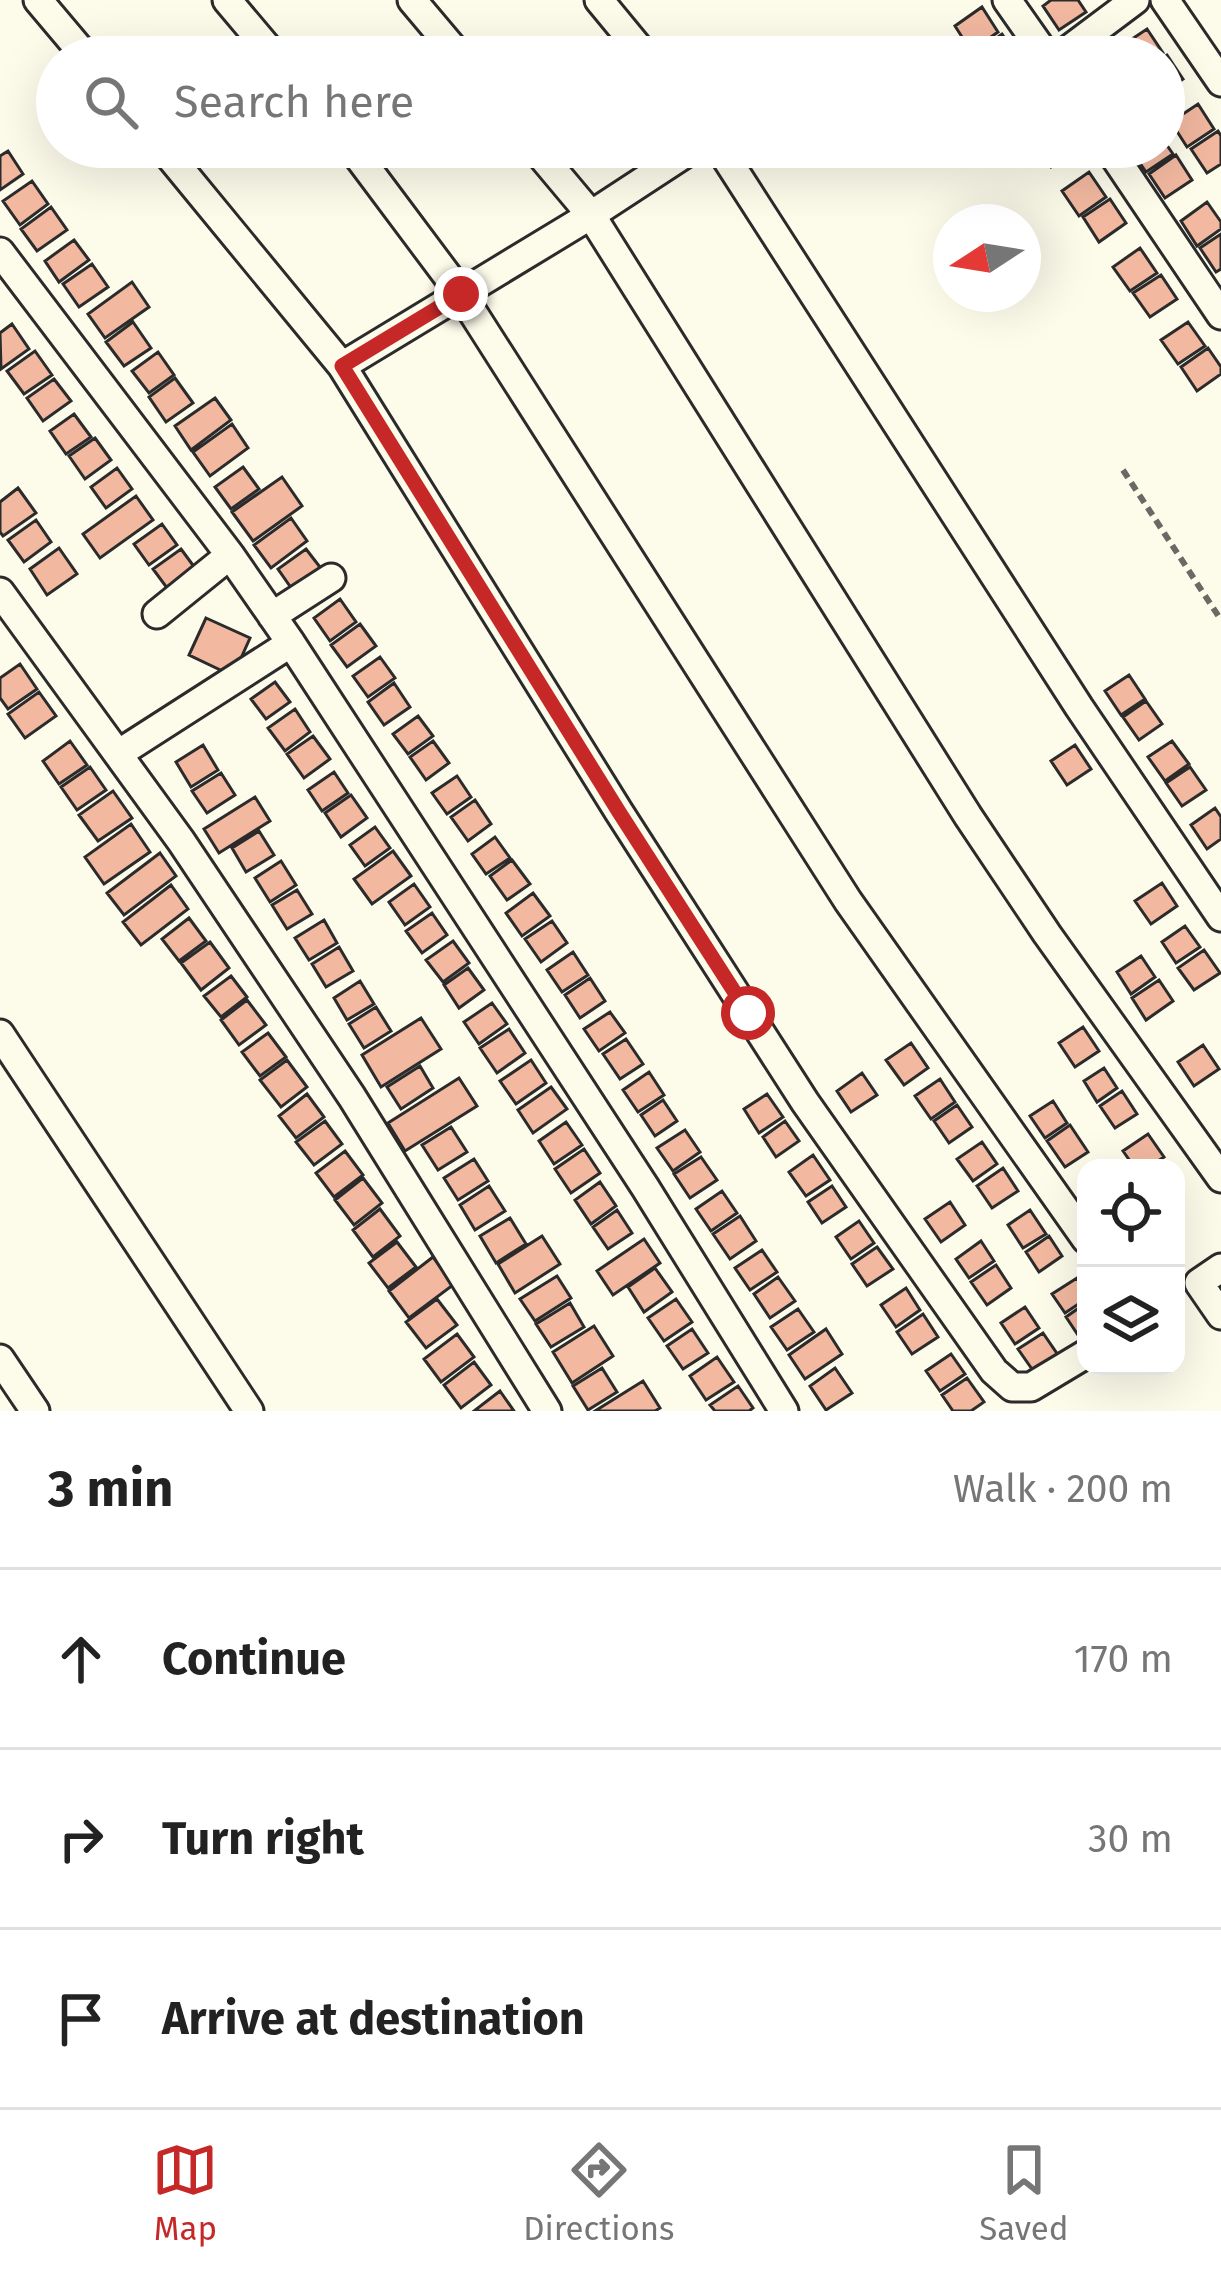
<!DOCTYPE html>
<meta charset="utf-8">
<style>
body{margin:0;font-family:"Fira Sans",sans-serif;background:#f2f2f2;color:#222}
.controls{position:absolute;right:36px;bottom:36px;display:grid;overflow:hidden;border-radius:24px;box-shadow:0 12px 48px #0002}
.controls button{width:108px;height:108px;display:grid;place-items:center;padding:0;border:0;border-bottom:3px solid #e0e0e0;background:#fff;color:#222;font:60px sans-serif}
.compass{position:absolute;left:933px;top:204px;width:108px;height:108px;border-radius:50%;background:#fff;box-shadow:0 12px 48px #0002;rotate:258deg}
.stop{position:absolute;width:36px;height:36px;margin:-27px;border:9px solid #c62828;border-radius:50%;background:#fff}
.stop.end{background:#c62828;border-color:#fff;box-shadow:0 3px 12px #0008}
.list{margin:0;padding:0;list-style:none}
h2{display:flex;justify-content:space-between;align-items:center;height:156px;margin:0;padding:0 48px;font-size:51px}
h2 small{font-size:39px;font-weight:400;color:#767676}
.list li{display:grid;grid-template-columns:78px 1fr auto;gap:36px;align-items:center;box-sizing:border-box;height:180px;padding:0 48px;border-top:3px solid #e0e0e0}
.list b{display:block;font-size:45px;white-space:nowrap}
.list em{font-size:39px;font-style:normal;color:#767676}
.icon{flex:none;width:66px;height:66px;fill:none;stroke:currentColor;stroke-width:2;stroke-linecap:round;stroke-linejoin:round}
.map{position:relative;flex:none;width:1221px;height:1411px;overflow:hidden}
.search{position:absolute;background:#fff;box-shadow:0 12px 48px #0002;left:36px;right:36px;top:36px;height:132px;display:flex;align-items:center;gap:30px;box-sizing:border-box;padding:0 42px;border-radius:66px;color:#767676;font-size:45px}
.sheet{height:696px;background:#fff}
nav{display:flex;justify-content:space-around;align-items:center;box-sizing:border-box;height:168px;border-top:3px solid #e0e0e0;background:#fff;font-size:33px;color:#767676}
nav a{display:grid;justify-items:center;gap:6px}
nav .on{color:#c62828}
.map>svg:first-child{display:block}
.building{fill:#f2b8a0;stroke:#2b2b2b;stroke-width:3}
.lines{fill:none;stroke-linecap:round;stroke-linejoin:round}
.minor-casing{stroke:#2b2b2b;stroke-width:33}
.path{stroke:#6a6964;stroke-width:6;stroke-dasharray:9 6;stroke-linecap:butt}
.minor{stroke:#fdfbea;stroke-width:27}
.route{stroke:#c62828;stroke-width:15}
</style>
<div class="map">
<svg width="1221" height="1411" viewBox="0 0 1221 1411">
<rect width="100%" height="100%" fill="#fdfbea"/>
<path class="building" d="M 1051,0 L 1078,0 L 1086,12 L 1059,30 L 1043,6 Z
M 982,7 L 998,32 L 971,51 L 955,26 Z
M 1147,29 L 1163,53 L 1158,57 L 1126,57 L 1120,47 Z
M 1002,34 L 1017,57 L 978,57 L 975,53 Z
M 1167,55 L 1183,79 L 1164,92 L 1164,57 Z
M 1198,104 L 1214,129 L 1187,147 L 1171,122 Z
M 1218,131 L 1221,136 L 1221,164 L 1207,173 L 1191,149 Z
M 1164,141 L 1173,154 L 1146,172 L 1129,147 L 1164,147 Z
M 1037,147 L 1077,147 L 1078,149 L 1051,167 Z
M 8,151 L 23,174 L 0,190 L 0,156 Z
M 1176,155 L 1192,180 L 1165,198 L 1149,174 Z
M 1089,172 L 1106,197 L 1079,216 L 1062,191 Z
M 32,181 L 48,204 L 20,225 L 3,201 Z
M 1110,199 L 1126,223 L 1099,242 L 1083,217 Z
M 1207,202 L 1221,222 L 1221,229 L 1197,246 L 1181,221 Z
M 51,207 L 67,230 L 37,251 L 21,229 Z
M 1221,234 L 1221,269 L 1216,272 L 1200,248 Z
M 74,240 L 89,260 L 59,282 L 45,261 Z
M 1140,248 L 1157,273 L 1130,291 L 1113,267 Z
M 92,264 L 108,287 L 79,307 L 63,284 Z
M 1161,275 L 1177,299 L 1150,317 L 1133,293 Z
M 132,282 L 149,307 L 105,338 L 88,314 Z
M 133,322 L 151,348 L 124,366 L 106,342 Z
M 1188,322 L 1205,346 L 1178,364 L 1161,340 Z
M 12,324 L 29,349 L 1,369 L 0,333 Z
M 1208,348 L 1221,367 L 1221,374 L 1197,391 L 1181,367 Z
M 35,351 L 52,375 L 24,394 L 7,371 Z
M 158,352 L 174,375 L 149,393 L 132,371 Z
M 175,378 L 193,403 L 166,422 L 149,397 Z
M 54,379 L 71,401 L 43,421 L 27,398 Z
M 215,398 L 231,420 L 191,450 L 175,426 Z
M 74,414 L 91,437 L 66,454 L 50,431 Z
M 232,424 L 248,448 L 210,476 L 193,452 Z
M 95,438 L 111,460 L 85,479 L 69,456 Z
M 243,467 L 259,489 L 231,509 L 215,487 Z
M 117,468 L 132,489 L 106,508 L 91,487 Z
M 282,477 L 302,506 L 253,541 L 232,512 Z
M 18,488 L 36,513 L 3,536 L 0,532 L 0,502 Z
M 136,496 L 153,520 L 100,558 L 83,534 Z
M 291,518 L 307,541 L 271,568 L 254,545 Z
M 36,520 L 51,542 L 24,562 L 8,540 Z
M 162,524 L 177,545 L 149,565 L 134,544 Z
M 59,548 L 77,574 L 47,595 L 30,569 Z
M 181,549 L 198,572 L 170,592 L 153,569 Z
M 306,549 L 323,571 L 294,592 L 278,569 Z
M 340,599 L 356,622 L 330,641 L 314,618 Z
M 206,618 L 250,638 L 233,676 L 189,655 Z
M 360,624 L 376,646 L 347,667 L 331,645 Z
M 380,657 L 395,678 L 368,697 L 353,676 Z
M 20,664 L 37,689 L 8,709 L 0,698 L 0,678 Z
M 1129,675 L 1145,699 L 1121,715 L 1105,691 Z
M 275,682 L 290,702 L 266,719 L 251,699 Z
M 394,683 L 410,707 L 384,725 L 368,702 Z
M 39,692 L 56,716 L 25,738 L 8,714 Z
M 1146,701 L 1162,724 L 1139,740 L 1123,717 Z
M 295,709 L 310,732 L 285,751 L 268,728 Z
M 418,716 L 433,736 L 408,754 L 393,734 Z
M 313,736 L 330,759 L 304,778 L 287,754 Z
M 70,741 L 87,765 L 59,784 L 43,761 Z
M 433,741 L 449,763 L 426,780 L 410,757 Z
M 1172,741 L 1189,764 L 1165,781 L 1148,757 Z
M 203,745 L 218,770 L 191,787 L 176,762 Z
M 1075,745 L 1091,769 L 1067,785 L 1051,761 Z
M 90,767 L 106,790 L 77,810 L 61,787 Z
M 1190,767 L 1206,790 L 1182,806 L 1166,783 Z
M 334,772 L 348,793 L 322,811 L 308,790 Z
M 221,773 L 235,795 L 207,813 L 192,791 Z
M 457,776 L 471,797 L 447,814 L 432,793 Z
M 113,791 L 132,818 L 98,841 L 79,815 Z
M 351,795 L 367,818 L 341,837 L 325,813 Z
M 255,797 L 270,821 L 219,853 L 204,829 Z
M 475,800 L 491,824 L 468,841 L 451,817 Z
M 1215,808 L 1221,817 L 1221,839 L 1207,849 L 1191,825 Z
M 131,824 L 150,852 L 104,884 L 85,857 Z
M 375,827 L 390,848 L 365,866 L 350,845 Z
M 259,831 L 274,855 L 246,872 L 232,848 Z
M 495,837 L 510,858 L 486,874 L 472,854 Z
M 393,851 L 411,876 L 372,904 L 354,879 Z
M 160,853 L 176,876 L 124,915 L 107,893 Z
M 512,860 L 530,884 L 507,900 L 490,876 Z
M 281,861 L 296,885 L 270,902 L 255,878 Z
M 1162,883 L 1177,906 L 1151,924 L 1135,901 Z
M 414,884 L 430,907 L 405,925 L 389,902 Z
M 171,885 L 188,909 L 141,945 L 123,922 Z
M 297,890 L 312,914 L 287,929 L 272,905 Z
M 533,893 L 550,916 L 522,936 L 506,913 Z
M 432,913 L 447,935 L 422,953 L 406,931 Z
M 189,918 L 206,941 L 179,961 L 162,939 Z
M 324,920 L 337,943 L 309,960 L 295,938 Z
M 552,921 L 567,943 L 541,962 L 525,939 Z
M 1185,926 L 1200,947 L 1176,963 L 1162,942 Z
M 453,941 L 469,963 L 443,982 L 426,960 Z
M 210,942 L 229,968 L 201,990 L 181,963 Z
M 339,947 L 353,971 L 326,987 L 312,964 Z
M 1204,950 L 1220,973 L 1194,990 L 1178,968 Z
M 573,952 L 588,975 L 562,992 L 547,970 Z
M 1141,956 L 1155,977 L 1131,994 L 1117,972 Z
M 468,968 L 484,990 L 459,1008 L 444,985 Z
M 231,976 L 247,997 L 221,1017 L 204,996 Z
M 590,978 L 605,1001 L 580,1018 L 565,995 Z
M 1159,980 L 1173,1001 L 1146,1020 L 1132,998 Z
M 360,981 L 374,1004 L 347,1020 L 334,998 Z
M 247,1000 L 266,1025 L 239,1045 L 221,1020 Z
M 492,1003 L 507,1024 L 479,1044 L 464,1022 Z
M 376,1007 L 391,1031 L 364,1048 L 349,1024 Z
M 610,1012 L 625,1033 L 599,1051 L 584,1029 Z
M 421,1018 L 441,1049 L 381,1087 L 362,1055 Z
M 1083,1027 L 1099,1051 L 1075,1067 L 1059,1043 Z
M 509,1029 L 525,1053 L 497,1073 L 480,1048 Z
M 268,1033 L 286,1057 L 260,1076 L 242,1052 Z
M 626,1039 L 643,1064 L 620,1079 L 603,1054 Z
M 911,1043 L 928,1068 L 904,1085 L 886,1060 Z
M 1203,1045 L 1219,1069 L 1194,1086 L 1178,1062 Z
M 287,1060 L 307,1087 L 281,1107 L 260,1080 Z
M 531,1060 L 546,1083 L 516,1104 L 500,1081 Z
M 420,1066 L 433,1088 L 401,1109 L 387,1087 Z
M 1104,1068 L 1117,1088 L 1097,1102 L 1084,1081 Z
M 649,1072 L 664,1095 L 638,1112 L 623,1090 Z
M 862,1073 L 877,1095 L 851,1112 L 837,1091 Z
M 459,1078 L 477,1106 L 405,1151 L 388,1123 Z
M 940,1079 L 955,1102 L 931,1119 L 915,1096 Z
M 551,1087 L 567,1109 L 533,1133 L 518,1110 Z
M 1122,1091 L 1137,1114 L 1115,1128 L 1100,1106 Z
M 307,1094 L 324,1117 L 296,1138 L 279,1116 Z
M 767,1094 L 783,1117 L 759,1133 L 744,1109 Z
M 663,1100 L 677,1121 L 655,1136 L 641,1115 Z
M 1053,1101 L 1067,1123 L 1045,1138 L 1030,1116 Z
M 957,1105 L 972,1127 L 949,1143 L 934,1121 Z
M 325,1121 L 342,1144 L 314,1165 L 296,1142 Z
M 785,1121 L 799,1141 L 776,1157 L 763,1137 Z
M 566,1122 L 582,1145 L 554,1164 L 539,1141 Z
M 1070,1125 L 1088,1152 L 1065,1167 L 1047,1141 Z
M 451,1127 L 467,1152 L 438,1170 L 422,1145 Z
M 685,1130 L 700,1152 L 673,1171 L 657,1148 Z
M 1148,1134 L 1164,1157 L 1147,1168 L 1135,1168 L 1123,1151 Z
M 982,1142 L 997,1164 L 973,1181 L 957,1159 Z
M 584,1149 L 600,1173 L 571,1193 L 555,1169 Z
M 345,1151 L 363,1175 L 334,1197 L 316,1173 Z
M 813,1155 L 830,1180 L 806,1196 L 789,1172 Z
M 701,1157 L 717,1180 L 690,1198 L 674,1174 Z
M 474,1159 L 488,1181 L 458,1200 L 444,1178 Z
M 1003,1168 L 1018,1191 L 992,1208 L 977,1186 Z
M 363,1178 L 382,1203 L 354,1225 L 335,1200 Z
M 600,1182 L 616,1206 L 591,1224 L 575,1200 Z
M 489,1186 L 505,1211 L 475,1230 L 460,1205 Z
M 832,1186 L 846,1207 L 822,1223 L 808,1202 Z
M 722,1191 L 737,1213 L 711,1231 L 696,1209 Z
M 950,1202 L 965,1225 L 941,1242 L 925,1219 Z
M 380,1209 L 400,1236 L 373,1257 L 353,1230 Z
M 617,1210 L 632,1233 L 608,1249 L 593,1227 Z
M 1030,1210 L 1046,1234 L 1023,1248 L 1008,1225 Z
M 740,1216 L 756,1241 L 730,1259 L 713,1234 Z
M 510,1218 L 526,1244 L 496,1263 L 480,1236 Z
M 859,1221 L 874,1243 L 851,1259 L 836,1237 Z
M 542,1236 L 560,1264 L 515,1293 L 498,1264 Z
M 1049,1236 L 1062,1256 L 1039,1272 L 1026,1252 Z
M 644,1239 L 660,1263 L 613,1295 L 597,1271 Z
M 981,1241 L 994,1261 L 969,1278 L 956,1259 Z
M 397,1242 L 416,1267 L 388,1288 L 369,1263 Z
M 877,1247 L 893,1269 L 867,1286 L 852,1264 Z
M 762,1250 L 777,1272 L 750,1290 L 735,1268 Z
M 433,1257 L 453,1285 L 409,1318 L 389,1291 Z
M 996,1265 L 1011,1288 L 987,1305 L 971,1282 Z
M 655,1268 L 672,1292 L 644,1312 L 628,1287 Z
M 557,1276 L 571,1298 L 535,1321 L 520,1299 Z
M 778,1277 L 795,1301 L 770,1318 L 754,1294 Z
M 1077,1278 L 1086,1291 L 1086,1299 L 1065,1313 L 1052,1294 Z
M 906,1288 L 920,1310 L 896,1327 L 881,1305 Z
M 437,1299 L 457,1325 L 426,1348 L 406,1322 Z
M 676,1299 L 692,1322 L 664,1341 L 648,1318 Z
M 570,1303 L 584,1327 L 551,1347 L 536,1324 Z
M 1086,1303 L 1086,1338 L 1082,1341 L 1066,1317 Z
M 1025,1307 L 1039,1328 L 1015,1344 L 1001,1323 Z
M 798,1309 L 814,1332 L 787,1350 L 771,1327 Z
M 923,1314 L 938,1337 L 912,1354 L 897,1332 Z
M 594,1326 L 613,1356 L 572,1383 L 553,1352 Z
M 692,1329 L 708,1353 L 683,1369 L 667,1346 Z
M 826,1329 L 842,1354 L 805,1379 L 789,1355 Z
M 1043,1333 L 1058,1355 L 1034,1372 L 1018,1349 Z
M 457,1334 L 474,1357 L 441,1382 L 424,1359 Z
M 951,1354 L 965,1374 L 940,1391 L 926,1371 Z
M 717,1357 L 734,1382 L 706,1400 L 690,1376 Z
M 474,1362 L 491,1385 L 461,1408 L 444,1385 Z
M 602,1368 L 617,1392 L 588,1410 L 573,1386 Z
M 835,1368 L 852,1393 L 826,1410 L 810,1386 Z
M 967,1378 L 984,1402 L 971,1411 L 953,1411 L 942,1395 Z
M 643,1381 L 660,1408 L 655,1411 L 595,1411 Z
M 738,1386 L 753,1408 L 749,1411 L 715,1411 L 710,1405 Z
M 500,1391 L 514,1411 L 474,1411 Z"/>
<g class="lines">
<g class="minor-casing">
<path id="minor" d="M 38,0 L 86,57
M 227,0 L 275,57
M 412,0 L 460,57
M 599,0 L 646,57
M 1007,0 L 1047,57
M 1165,0 L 1221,82
M 1059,57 L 1135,0
M 162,147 L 342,366 L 619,812 L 805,1102 L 994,1371 L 1012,1387 L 1031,1387 L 1086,1354
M 351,147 L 461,294 L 848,901 L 1086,1239
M 534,147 L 591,215 L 968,816 L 1047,934 L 1221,1178
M 719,147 L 1079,707 L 1221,917
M 1108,147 L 1221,315
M 0,252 L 230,555 L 291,643 L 645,1187 L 784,1411
M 342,366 L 591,215 L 695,147
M 0,592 L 181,841 L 352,1097 L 547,1411
M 157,614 L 230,555
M 272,616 L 331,578
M 118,754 L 291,643
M 0,1034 L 249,1411
M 1221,1268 L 1199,1283 L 1221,1315
M 0,1359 L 35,1411"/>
</g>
<path class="path" d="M 1123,470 L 1221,620"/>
<use href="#minor" class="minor"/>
</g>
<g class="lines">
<path class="route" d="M 461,294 L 342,366 L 619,812 L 748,1013"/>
</g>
</svg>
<div class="controls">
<button><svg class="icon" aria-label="locate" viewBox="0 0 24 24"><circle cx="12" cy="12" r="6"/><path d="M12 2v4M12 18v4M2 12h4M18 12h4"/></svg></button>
<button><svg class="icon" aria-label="layers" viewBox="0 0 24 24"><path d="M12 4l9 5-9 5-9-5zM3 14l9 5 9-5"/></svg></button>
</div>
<svg class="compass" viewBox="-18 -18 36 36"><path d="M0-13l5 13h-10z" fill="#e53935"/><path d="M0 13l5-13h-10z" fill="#767676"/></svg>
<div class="stop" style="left:748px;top:1013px"></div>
<div class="stop end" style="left:461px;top:294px"></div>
<div class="search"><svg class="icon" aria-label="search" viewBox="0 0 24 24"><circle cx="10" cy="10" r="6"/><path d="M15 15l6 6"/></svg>Search here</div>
</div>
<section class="sheet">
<h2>3 min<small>Walk · 200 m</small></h2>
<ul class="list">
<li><svg class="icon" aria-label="ahead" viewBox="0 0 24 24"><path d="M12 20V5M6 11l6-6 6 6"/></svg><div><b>Continue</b></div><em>170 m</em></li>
<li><svg class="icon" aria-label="right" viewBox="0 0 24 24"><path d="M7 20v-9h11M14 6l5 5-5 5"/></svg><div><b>Turn right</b></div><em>30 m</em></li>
<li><svg class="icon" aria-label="arrive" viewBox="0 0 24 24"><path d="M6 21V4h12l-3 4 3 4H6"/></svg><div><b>Arrive at destination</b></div></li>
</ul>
</section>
<nav>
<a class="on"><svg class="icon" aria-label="map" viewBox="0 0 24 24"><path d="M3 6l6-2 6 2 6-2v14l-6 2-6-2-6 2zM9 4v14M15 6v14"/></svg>Map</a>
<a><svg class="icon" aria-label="directions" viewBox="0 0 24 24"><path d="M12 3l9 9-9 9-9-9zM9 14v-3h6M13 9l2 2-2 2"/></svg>Directions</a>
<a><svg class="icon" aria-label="saved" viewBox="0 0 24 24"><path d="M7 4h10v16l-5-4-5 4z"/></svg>Saved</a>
</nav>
